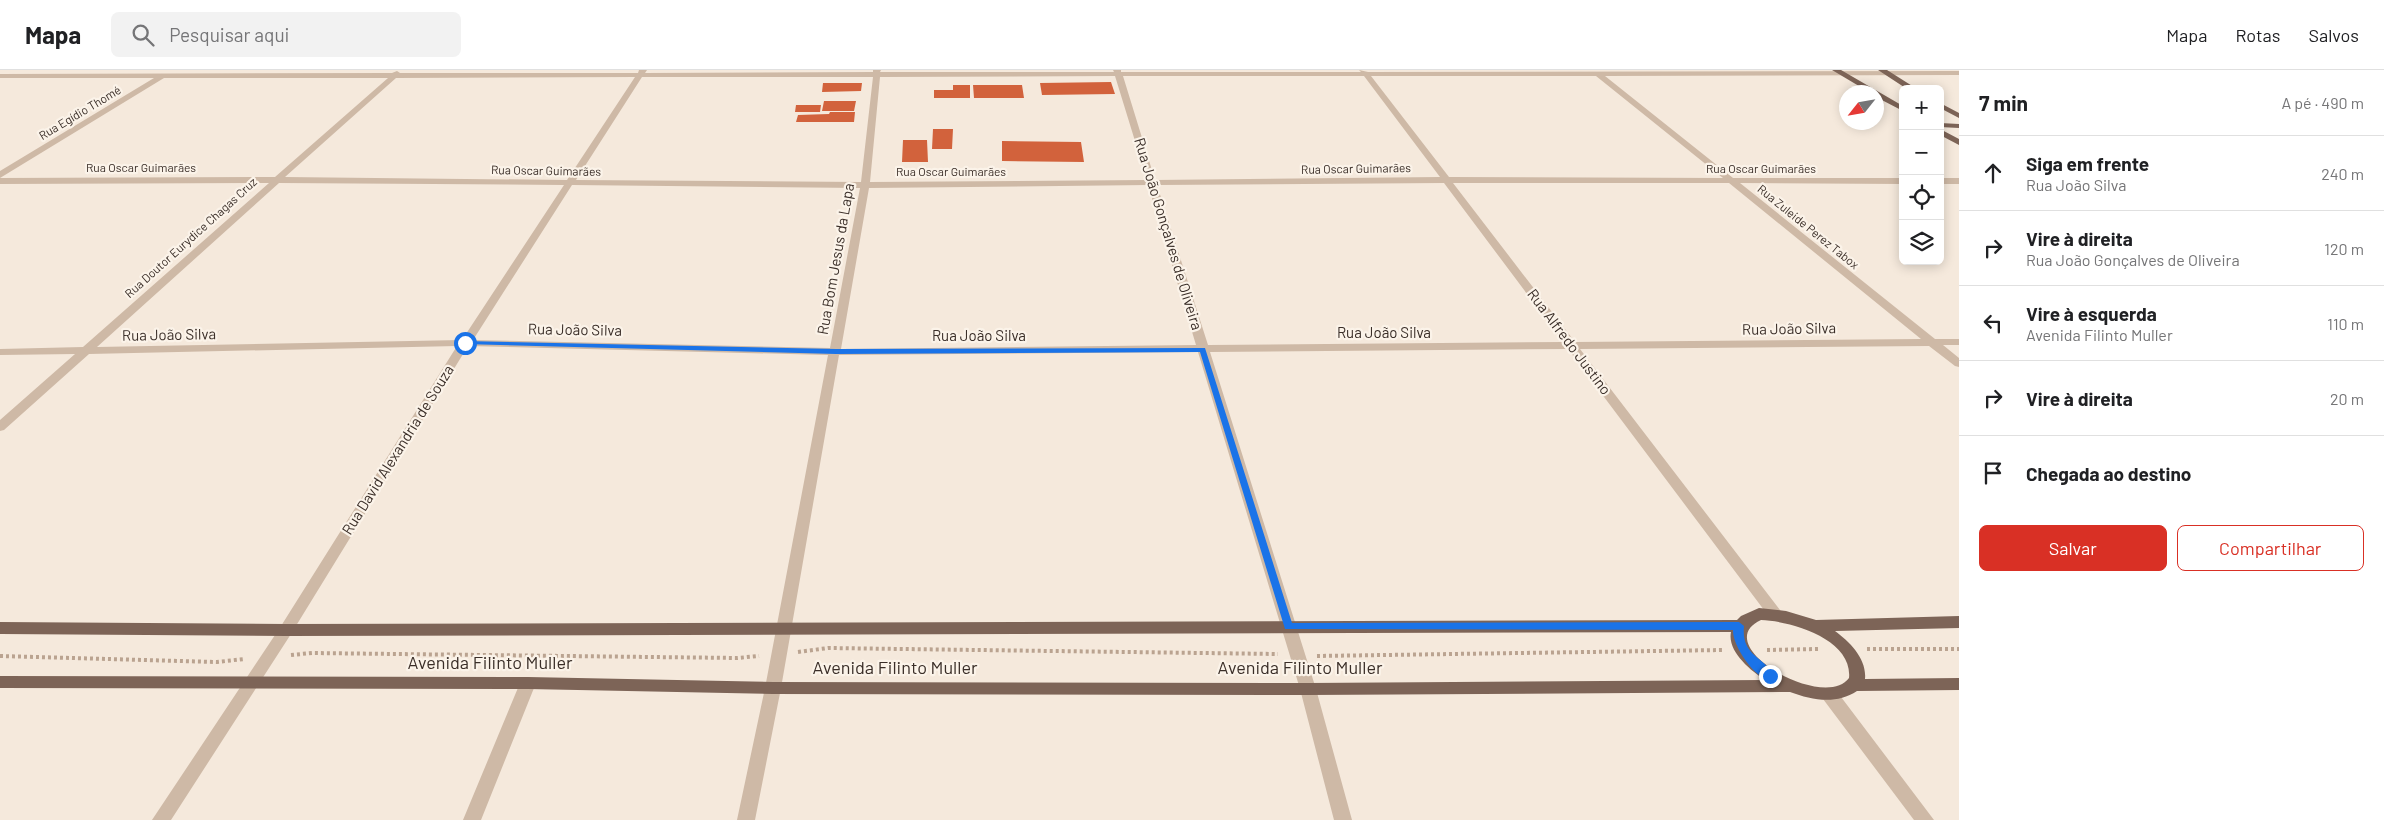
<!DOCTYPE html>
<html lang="pt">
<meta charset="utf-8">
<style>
body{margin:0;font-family:Barlow,sans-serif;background:#f2f2f2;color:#202124}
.controls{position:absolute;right:15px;top:15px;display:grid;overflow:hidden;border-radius:8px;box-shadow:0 2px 12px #0003}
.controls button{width:45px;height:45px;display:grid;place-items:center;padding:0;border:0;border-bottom:1px solid #e0e0e0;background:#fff;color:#202124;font:25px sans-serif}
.compass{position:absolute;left:1839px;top:15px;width:45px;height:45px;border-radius:50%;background:#fff;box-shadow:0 2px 12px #0003;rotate:239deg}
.stop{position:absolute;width:15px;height:15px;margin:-11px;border:4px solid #1a73e8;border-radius:50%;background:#fff}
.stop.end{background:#1a73e8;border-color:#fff;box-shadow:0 1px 5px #0008}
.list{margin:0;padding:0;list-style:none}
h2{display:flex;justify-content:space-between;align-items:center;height:65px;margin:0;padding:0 20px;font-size:21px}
h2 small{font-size:16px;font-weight:400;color:#757577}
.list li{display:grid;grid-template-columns:32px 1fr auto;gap:15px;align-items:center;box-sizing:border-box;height:75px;padding:0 20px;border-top:1px solid #e0e0e0}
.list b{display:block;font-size:19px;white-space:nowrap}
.list p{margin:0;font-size:16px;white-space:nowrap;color:#757577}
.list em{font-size:16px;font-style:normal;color:#757577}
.actions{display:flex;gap:10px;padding:15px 20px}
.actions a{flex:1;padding:11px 0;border:1px solid #d93025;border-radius:8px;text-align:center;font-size:18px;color:#d93025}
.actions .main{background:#d93025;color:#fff}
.icon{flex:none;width:28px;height:28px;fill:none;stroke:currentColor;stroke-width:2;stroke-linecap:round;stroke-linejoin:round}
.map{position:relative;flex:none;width:1959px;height:750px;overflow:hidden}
header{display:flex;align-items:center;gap:30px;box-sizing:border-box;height:70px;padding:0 25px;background:#fff;border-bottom:1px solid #e0e0e0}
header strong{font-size:24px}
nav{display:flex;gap:28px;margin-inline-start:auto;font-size:18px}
.search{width:350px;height:45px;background:#f2f2f2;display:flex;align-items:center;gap:12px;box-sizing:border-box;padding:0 18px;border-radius:8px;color:#757577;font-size:19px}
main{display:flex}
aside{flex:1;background:#fff}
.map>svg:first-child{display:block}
.building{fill:#d2623c}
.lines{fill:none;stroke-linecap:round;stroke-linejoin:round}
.path{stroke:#baa390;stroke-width:4;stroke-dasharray:3 3;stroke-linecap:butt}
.minor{fill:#ceb9a6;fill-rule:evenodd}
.major{fill:#7d6457;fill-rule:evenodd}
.route{fill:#1a73e8}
.labels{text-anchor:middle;stroke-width:4.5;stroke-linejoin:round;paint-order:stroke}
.far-street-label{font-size:12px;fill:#3a2e28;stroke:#fbf3e9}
.street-label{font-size:15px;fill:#3a2e28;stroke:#fbf3e9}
.near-street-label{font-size:18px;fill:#3a2e28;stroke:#fbf3e9}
</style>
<header>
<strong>Mapa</strong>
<div class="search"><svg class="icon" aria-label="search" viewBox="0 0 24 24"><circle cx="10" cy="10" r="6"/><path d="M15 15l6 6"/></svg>Pesquisar aqui</div>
<nav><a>Mapa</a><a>Rotas</a><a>Salvos</a></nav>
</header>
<main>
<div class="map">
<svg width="1959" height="750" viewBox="0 0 1959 750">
<rect width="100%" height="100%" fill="#f5e9dc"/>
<path class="building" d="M 1111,12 L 1115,24 L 1042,25 L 1040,13 Z
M 823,13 L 862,13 L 861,21 L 822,22 Z
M 953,15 L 970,15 L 970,28 L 934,28 L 934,20 L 953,20 Z
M 973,15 L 1022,15 L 1024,28 L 974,28 Z
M 824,31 L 856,31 L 854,41 L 822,41 Z
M 796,35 L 821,35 L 820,42 L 795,42 Z
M 830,42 L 855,42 L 854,52 L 796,52 L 798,45 L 829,44 Z
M 933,59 L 953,59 L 952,79 L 932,79 Z
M 903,70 L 927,70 L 928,92 L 902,92 Z
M 1002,71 L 1081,72 L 1084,92 L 1002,91 Z"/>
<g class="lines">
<path class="path" d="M 1867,579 L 1959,579
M 1767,580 L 1818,579
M 798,582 L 828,578 L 1278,584
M 291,585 L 312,583 L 737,588 L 759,586
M 0,586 L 217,592 L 244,589
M 1317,586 L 1723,580"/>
<path class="minor" d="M 639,0 L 647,0 L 645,3 L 873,2 L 873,0 L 881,0 L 880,2 L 1114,2 L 1113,0 L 1121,0 L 1121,2 L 1361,2 L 1359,0 L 1368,2 L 1959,1 L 1959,5 L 1605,6 L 1733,108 L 1903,108 L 1903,114 L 1740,113 L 1935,269 L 1959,269 L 1959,275 L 1943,275 L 1959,288 L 1959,297 L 1955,296 L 1929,276 L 1580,279 L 1780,540 L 1782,544 L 1780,548 L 1775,550 L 1770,548 L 1568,279 L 1210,282 L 1316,619 L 1352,750 L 1334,750 L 1300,619 L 1198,282 L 839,285 L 781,618 L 755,750 L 737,750 L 765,618 L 828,285 L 468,276 L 291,564 L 171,750 L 152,750 L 281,556 L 457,276 L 89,284 L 4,360 L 0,361 L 0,350 L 75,284 L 0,285 L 0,279 L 83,277 L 269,113 L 0,114 L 0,108 L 275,107 L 388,8 L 164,8 L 0,108 L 0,101 L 154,8 L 0,8 L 0,4 L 392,3 L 397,1 L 400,3 L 638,3 ZM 1115,6 L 1147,110 L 870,112 L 880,7 ZM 1123,6 L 1364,6 L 1440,107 L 1155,110 ZM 1371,6 L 1596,6 L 1723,108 L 1449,107 ZM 635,7 L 567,110 L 285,107 L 396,8 ZM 642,7 L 873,7 L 861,112 L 576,110 ZM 279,113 L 564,115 L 462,270 L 97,277 ZM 1444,113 L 1563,272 L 1208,275 L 1157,115 ZM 1453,113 L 1729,113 L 1921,269 L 1575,272 ZM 572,115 L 860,118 L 830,278 L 473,270 ZM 1148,115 L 1196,275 L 841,279 L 869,118 Z
M 1940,108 L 1959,108 L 1959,114 L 1940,114 Z
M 528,607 L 534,609 L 536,613 L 481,750 L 463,750 L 520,613 L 522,609 Z
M 1829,618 L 1835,619 L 1934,750 L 1914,750 L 1823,629 L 1821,624 L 1823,619 Z"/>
<path class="major" d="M 1832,0 L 1841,0 L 1903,36 L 1903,41 L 1876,27 L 1876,22 L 1869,22 Z
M 1878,0 L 1887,0 L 1917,19 L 1907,19 Z
M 1940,33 L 1959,43 L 1959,48 L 1940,38 Z
M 1940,53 L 1959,54 L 1959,58 L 1940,57 Z
M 1940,59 L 1959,69 L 1959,75 L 1940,65 Z
M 1759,538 L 1786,541 L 1816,550 L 1959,546 L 1959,558 L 1835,561 C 1850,572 1867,589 1865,609 L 1959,608 L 1959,620 L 1857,621 C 1836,635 1812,630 1790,622 L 1308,625 L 773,624 L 528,619 L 0,618 L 0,606 L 528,607 L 773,612 L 1308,613 L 1765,610 C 1750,600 1727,581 1731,562 L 286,566 L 0,564 L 0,552 L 286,554 L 1737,550 L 1741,546 ZM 1761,550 C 1791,551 1853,569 1849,608 C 1824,642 1707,575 1761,550 Z"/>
</g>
<path class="route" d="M 465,271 L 836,279 L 1205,278 L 1292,553 L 1739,552 L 1744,556 C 1741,586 1763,586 1775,606 L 1774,609 C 1757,614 1732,575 1733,560 L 1285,559 L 1200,282 L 836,284 L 462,274 Z"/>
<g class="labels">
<g class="far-street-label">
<text transform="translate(80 43) rotate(-31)" y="4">Rua Egídio Thomé</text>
<text x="141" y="102">Rua Oscar Guimarães</text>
<text transform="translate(1356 99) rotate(-1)" y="4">Rua Oscar Guimarães</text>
<text x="1761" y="103">Rua Oscar Guimarães</text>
<text transform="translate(546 101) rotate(1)" y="4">Rua Oscar Guimarães</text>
<text x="951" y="106">Rua Oscar Guimarães</text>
<text transform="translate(1808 157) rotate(39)" y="4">Rua Zuleide Perez Tabox</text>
<text transform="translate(191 168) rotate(-42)" y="4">Rua Doutor Eurydice Chagas Cruz</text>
</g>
<g class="street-label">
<text transform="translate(1168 164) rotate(73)" y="5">Rua João Gonçalves de Oliveira</text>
<text transform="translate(836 189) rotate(-80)" y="5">Rua Bom Jesus da Lapa</text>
<text transform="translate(1789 259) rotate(-1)" y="5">Rua João Silva</text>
<text transform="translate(575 260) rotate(1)" y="5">Rua João Silva</text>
<text x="1384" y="268">Rua João Silva</text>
<text transform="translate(169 265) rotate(-1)" y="5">Rua João Silva</text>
<text x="979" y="271">Rua João Silva</text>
<text transform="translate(1569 272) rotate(53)" y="5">Rua Alfredo Justino</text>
<text transform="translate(398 380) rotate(-58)" y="5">Rua David Alexandria de Souza</text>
</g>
<g class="near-street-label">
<text x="490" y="599">Avenida Filinto Muller</text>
<text x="895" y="604">Avenida Filinto Muller</text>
<text x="1300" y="604">Avenida Filinto Muller</text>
</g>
</g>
</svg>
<div class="controls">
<button>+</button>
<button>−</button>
<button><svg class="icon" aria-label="locate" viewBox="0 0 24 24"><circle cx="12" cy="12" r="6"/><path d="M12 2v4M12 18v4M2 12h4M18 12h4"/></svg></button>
<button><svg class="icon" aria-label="layers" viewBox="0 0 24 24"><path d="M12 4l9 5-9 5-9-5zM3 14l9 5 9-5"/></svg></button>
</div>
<svg class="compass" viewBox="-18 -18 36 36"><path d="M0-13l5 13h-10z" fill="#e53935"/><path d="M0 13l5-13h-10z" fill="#757577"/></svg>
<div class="stop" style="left:465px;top:273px"></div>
<div class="stop end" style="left:1770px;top:606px"></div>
</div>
<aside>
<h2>7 min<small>A pé · 490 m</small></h2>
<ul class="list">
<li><svg class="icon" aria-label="ahead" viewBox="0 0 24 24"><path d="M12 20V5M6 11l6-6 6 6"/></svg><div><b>Siga em frente</b><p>Rua João Silva</p></div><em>240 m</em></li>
<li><svg class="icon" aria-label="right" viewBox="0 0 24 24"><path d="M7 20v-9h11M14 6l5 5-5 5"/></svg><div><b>Vire à direita</b><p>Rua João Gonçalves de Oliveira</p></div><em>120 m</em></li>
<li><svg class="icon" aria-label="left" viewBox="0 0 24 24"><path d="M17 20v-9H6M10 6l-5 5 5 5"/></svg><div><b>Vire à esquerda</b><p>Avenida Filinto Muller</p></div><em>110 m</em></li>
<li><svg class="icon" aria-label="right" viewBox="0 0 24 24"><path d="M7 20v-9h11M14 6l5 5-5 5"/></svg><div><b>Vire à direita</b></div><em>20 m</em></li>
<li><svg class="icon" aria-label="arrive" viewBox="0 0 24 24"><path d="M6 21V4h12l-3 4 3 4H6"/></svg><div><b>Chegada ao destino</b></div></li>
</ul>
<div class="actions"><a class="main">Salvar</a><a>Compartilhar</a></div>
</aside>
</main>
